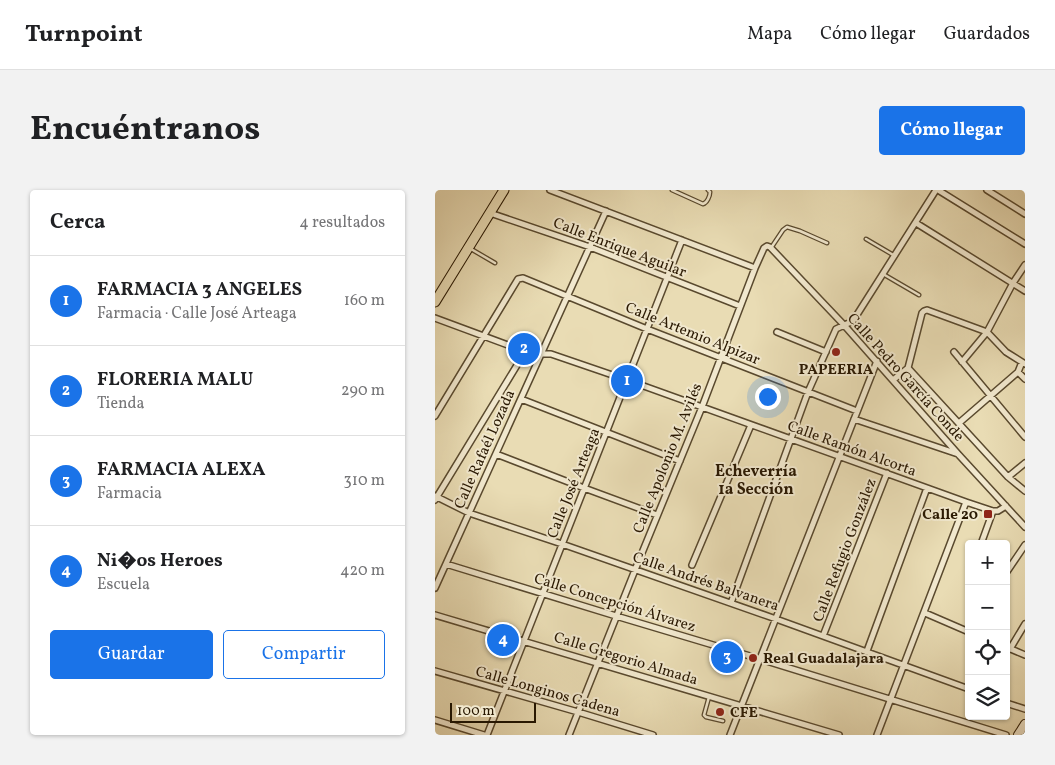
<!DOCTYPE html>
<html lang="es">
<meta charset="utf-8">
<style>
body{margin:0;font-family:Vollkorn,serif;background:#f2f2f2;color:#202124}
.controls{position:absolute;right:15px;bottom:15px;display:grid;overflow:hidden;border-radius:5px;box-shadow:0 1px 4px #0004}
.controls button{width:45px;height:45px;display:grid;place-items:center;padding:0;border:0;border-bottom:1px solid #e0e0e0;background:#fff;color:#202124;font:25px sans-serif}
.scale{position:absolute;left:15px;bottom:12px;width:86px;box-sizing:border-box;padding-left:5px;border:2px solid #291802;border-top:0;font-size:14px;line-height:18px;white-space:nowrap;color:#291802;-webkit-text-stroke:4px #f1e8ce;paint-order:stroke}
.you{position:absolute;left:332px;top:206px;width:18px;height:18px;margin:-12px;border:4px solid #fff;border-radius:50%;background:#1a73e8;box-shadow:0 0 0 8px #1a73e833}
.badge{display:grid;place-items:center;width:32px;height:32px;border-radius:50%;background:#1a73e8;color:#fff;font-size:16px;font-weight:700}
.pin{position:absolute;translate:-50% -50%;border:2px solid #fff;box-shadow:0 1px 5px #0006}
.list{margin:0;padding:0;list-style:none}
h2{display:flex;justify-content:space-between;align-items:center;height:65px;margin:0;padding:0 20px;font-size:21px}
h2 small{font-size:16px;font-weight:400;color:#757577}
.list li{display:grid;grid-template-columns:32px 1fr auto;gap:15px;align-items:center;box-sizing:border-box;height:90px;padding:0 20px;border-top:1px solid #e0e0e0}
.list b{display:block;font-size:19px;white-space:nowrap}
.list p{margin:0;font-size:16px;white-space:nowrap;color:#757577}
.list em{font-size:16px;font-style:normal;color:#757577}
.actions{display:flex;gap:10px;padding:15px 20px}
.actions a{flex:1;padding:11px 0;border:1px solid #1a73e8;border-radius:5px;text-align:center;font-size:18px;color:#1a73e8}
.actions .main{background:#1a73e8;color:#fff}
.icon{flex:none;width:28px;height:28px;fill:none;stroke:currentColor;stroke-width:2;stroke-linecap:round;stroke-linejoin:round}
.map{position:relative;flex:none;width:590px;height:545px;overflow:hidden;border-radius:5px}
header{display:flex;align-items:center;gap:30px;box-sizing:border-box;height:70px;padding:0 25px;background:#fff;border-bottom:1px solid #e0e0e0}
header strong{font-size:24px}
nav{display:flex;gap:28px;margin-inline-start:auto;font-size:18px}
.intro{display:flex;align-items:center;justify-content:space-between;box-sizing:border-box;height:120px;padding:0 30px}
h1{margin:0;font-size:35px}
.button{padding:12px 22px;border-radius:5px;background:#1a73e8;color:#fff;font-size:18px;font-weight:700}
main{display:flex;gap:30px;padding:0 30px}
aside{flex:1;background:#fff;border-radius:5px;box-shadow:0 1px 4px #0004}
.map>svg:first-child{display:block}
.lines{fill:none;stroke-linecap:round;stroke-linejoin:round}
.lane-casing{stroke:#59492e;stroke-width:5}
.street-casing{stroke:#59492e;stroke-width:8}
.secondary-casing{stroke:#291802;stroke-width:10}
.primary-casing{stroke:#291802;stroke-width:11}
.lane{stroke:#f1e8ce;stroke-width:2.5}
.street{stroke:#f1e8ce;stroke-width:5}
.secondary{stroke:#f1e8ce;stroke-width:8}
.primary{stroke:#e9dcb4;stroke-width:9}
.poi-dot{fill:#8f2418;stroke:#f1e8ce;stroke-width:2}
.labels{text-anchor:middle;stroke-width:4;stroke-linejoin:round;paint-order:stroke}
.street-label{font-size:15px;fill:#291802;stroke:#f1e8ce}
.poi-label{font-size:15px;font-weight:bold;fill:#291802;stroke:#f1e8ce;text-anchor:start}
.neighbourhood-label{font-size:16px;font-weight:bold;fill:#291802;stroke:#f1e8ce}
</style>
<header>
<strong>Turnpoint</strong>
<nav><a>Mapa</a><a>Cómo llegar</a><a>Guardados</a></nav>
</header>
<div class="intro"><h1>Encuéntranos</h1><a class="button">Cómo llegar</a></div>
<main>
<aside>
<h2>Cerca<small>4 resultados</small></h2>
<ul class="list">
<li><span class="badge">1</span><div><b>FARMACIA 3 ANGELES</b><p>Farmacia · Calle José Arteaga</p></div><em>160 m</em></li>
<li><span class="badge">2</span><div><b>FLORERIA MALU</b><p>Tienda</p></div><em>290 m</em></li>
<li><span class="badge">3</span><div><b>FARMACIA ALEXA</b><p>Farmacia</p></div><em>310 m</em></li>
<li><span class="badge">4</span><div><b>Ni�os Heroes</b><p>Escuela</p></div><em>420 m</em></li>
</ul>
<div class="actions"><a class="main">Guardar</a><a>Compartir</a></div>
</aside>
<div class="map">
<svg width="590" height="545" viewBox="0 0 590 545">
<rect width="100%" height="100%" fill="#e9dcb4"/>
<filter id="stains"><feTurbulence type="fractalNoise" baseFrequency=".004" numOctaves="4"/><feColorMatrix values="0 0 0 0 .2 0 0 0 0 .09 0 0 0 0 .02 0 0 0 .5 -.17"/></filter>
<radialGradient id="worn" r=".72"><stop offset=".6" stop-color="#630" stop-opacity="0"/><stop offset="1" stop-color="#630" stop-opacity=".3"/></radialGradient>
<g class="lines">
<g class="lane-casing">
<path id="lane" d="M 237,0 L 268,14 C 272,13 275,6 275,2 L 273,0
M 431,49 L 460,66
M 336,58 L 348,40 L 352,37 L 365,41 L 392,53
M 36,59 L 60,73
M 448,84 L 484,105
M 274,507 L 269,525 L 271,527 L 288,531"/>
</g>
<g class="street-casing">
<path id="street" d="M 115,0 L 320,78
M 503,0 L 590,54
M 552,0 L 590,24
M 55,23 L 155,57 L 305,116
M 481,33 L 590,101
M 0,128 L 97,164 L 116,164 L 192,190 L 531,312 L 558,321 L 563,321 L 571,316
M 342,142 L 391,162
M 519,162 L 590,247
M 527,172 L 552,142 L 578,93 L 590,75
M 587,172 L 583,182 L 590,189
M 473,178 L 573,287 L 590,301
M 458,190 L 473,178 L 487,123 L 489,121 L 492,120 L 552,142 L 571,162 L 590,174
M 86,209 L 245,271
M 0,226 L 83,89 L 88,88 L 212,139 L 422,221
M 419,229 L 523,264
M 524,233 L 583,182
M 61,264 L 149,298 L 222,325
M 573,287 L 590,273
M 0,306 L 34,323 L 127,354 L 341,429 L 534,499
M 0,310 L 90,162
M 546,354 L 558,321
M 11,374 L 181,426 L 325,469 L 571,545
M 257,375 L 316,235
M 571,383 L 590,355
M 0,398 L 171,21
M 296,413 L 373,202 L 401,139 L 418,131 L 501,0
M 490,423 L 534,442
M 0,425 L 404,545
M 388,446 L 452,283
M 571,457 L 590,465
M 575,459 L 590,434
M 432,461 L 492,298
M 0,481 L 143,522 L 218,545
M 571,513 L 590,519
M 0,530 L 49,545
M 52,545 L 247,50
M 134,545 L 200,380 L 267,217 L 320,78 L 329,58 L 332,56 L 335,57 L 409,135 L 523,264 L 590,337
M 295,545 L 442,171
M 442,545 L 531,312"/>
</g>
<g class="secondary-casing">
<path id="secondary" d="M 583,545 L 590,534"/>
</g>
<g class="primary-casing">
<path id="primary" d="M 0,112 L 69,0"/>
</g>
<use href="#lane" class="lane"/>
<use href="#street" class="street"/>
<use href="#secondary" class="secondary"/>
<use href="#primary" class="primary"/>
</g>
<g class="poi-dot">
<circle cx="401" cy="162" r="5"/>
<rect x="548" y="319" width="10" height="10" rx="2.5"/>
<circle cx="318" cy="468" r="5"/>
<circle cx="285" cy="522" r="5"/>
</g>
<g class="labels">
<g class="street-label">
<text transform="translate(185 57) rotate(21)" y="5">Calle Enrique Aguilar</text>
<text transform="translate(258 143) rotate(22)" y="5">Calle Artemio Alpizar</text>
<text transform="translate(471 187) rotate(48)" y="5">Calle Pedro García Conde</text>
<text transform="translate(417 258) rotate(20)" y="5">Calle Ramón Alcorta</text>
<text transform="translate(49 259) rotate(-66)" y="5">Calle Rafaél Lozada</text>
<text transform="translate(232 268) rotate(-68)" y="5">Calle Apolonio M. Avilés</text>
<text transform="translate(138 293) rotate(-68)" y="5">Calle José Arteaga</text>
<text transform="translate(409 360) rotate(-69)" y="5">Calle Refugio González</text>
<text transform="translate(271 391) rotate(19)" y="5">Calle Andrés Balvanera</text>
<text transform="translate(180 412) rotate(17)" y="5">Calle Concepción Álvarez</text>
<text transform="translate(191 468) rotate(17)" y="5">Calle Gregorio Almada</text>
<text transform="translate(113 501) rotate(16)" y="5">Calle Longinos Cadena</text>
</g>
<g class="poi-label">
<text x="401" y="184" text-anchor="middle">PAPEERIA</text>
<text x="543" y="329" text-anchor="end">Calle 20</text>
<text x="328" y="473">Real Guadalajara</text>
<text x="295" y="527">CFE</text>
</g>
<g class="neighbourhood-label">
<text x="321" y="286">Echeverría<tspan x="321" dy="18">1a Sección</tspan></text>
</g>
</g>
<rect width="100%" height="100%" filter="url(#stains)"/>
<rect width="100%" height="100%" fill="url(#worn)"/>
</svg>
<div class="controls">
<button>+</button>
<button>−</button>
<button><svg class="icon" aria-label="locate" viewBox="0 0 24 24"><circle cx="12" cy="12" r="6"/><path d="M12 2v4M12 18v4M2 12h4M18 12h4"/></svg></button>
<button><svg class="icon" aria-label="layers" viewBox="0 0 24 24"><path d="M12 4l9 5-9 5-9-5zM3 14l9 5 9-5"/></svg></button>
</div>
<div class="scale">100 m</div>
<div class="you"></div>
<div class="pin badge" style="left:192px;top:191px">1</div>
<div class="pin badge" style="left:89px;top:159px">2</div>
<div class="pin badge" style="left:292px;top:467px">3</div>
<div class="pin badge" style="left:68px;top:450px">4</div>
</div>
</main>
